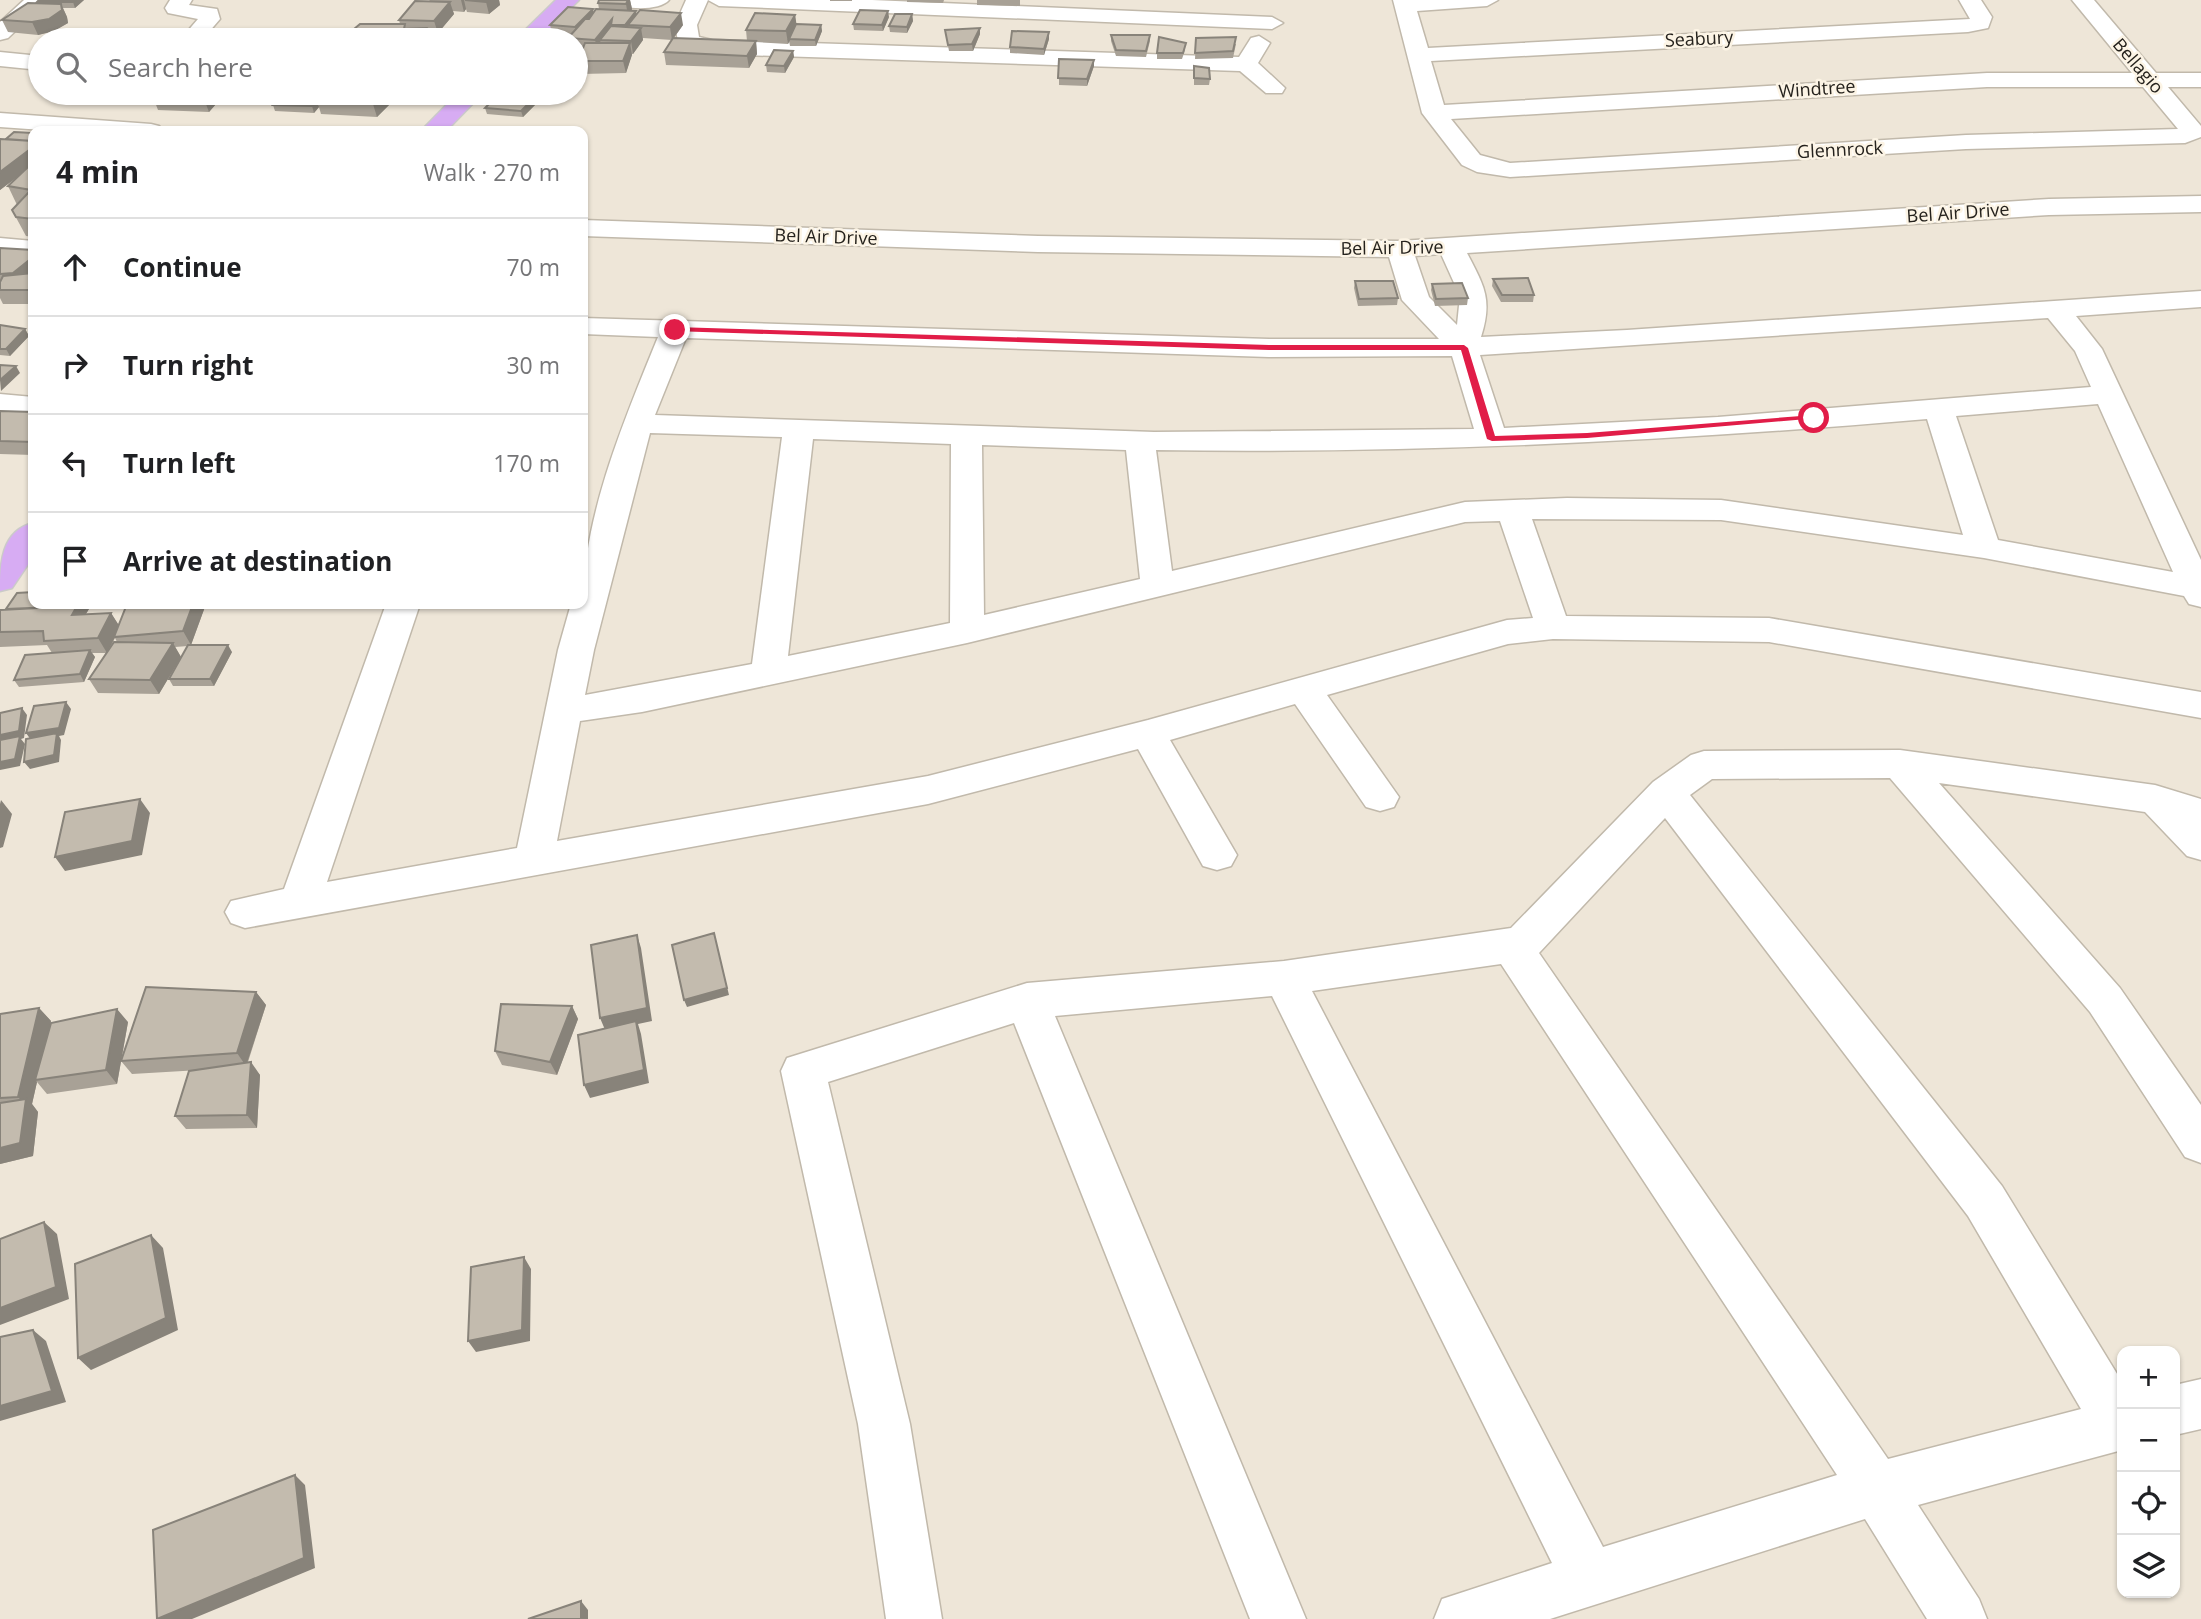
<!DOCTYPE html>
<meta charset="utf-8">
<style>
body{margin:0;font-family:"Open Sans",sans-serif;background:#f2f2f2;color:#202124}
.controls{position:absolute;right:21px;bottom:21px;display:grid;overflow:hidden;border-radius:14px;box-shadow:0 2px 5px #0004}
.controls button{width:63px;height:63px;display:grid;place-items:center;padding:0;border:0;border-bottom:2px solid #e0e0e0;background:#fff;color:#202124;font:35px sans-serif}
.stop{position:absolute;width:21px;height:21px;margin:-16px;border:5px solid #e11d48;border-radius:50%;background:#fff}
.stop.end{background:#e11d48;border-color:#fff;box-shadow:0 2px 7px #0008}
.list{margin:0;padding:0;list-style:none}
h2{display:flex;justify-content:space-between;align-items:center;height:91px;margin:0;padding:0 28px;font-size:30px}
h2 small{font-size:23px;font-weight:400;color:#757577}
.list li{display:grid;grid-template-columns:46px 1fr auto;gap:21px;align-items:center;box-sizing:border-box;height:98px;padding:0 28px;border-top:2px solid #e0e0e0}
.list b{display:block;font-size:26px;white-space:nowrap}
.list em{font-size:23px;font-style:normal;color:#757577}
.icon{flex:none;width:38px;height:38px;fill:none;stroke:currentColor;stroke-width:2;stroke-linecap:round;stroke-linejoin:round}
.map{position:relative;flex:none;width:2201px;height:1619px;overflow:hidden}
.search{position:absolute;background:#fff;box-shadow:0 2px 5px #0004;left:28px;top:28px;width:560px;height:77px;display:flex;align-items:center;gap:18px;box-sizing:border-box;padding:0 24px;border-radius:38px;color:#757577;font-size:26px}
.panel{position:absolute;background:#fff;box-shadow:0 2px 5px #0004;left:28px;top:126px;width:560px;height:483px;border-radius:14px}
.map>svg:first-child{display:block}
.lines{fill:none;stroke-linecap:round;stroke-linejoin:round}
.minor-casing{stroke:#c1b9ab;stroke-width:3}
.major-casing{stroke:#cbcac9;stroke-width:3}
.minor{fill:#fff;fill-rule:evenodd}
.major{fill:#d7acf3;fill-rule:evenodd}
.wall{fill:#a8a196;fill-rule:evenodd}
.shaded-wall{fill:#88837a}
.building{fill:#c3bbae;stroke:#88837a;stroke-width:2}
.route{fill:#e11d48}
.labels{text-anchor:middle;stroke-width:5;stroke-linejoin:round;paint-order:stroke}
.far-street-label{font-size:18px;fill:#25221d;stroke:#fcf4e5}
</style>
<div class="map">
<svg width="2201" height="1619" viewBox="0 0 2201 1619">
<rect width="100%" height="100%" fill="#eee6d8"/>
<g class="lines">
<g class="minor-casing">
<path id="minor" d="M 24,0 L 48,0 L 8,38 L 0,40 L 0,22 Z
M 170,0 L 192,0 L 189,5 L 217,9 L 220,19 L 202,40 L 180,40 L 198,19 L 168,13 L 165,8 Z
M 612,0 L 669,0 C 660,11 621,11 612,0 Z
M 686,0 L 708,0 L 697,25 L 699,37 L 712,40 L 1239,57 L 1251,38 L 1259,36 L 1270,43 L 1258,63 L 1285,88 L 1282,93 L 1266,93 L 1240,71 L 712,54 L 681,46 C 671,29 679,16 686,0 Z
M 708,0 L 872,0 L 1272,17 L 1283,23 L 1272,29 L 719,6 Z
M 1393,0 L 1498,0 L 1487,6 L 1417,11 L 1428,48 L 1970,19 L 1959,0 L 1981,0 L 1992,17 L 1988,28 L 1968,32 L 1431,61 L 1444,105 L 1987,73 L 2132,73 L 2072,0 L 2094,0 L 2156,73 L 2201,73 L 2201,87 L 2168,87 L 2201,126 L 2201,137 L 2185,143 L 1966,149 L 1510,177 L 1477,172 L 1462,165 L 1422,113 ZM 1987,87 L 2143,87 L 2178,129 L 1966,135 L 1510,163 L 1480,155 L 1451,119 Z
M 0,52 L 40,56 L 40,70 L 0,66 Z
M 0,113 L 151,124 L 159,126 L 163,131 L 57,131 L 0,127 Z
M 2201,196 L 2201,212 L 2049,215 L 1467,253 C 1484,286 1493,299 1481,337 L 1627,330 L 2201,291 L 2201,307 L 2076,316 L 2102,349 L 2201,560 L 2201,607 L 2189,604 L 2184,596 L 1984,558 L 1721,520 L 1532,519 L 1566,616 L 1769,618 L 2201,692 L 2201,718 L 1769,642 L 1553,639 L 1508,644 L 1327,695 L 1399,797 L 1394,807 L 1380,811 L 1366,807 L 1295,704 L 1170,740 L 1237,855 L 1231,866 L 1217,870 L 1203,866 L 1138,749 L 928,804 L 245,928 L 231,923 L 225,912 L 231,901 L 284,889 L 386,604 L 420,604 L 327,882 L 517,848 L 558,650 L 571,604 L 583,604 C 583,516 625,418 658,337 L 583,334 L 583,318 L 1269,339 L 1439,339 L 1402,300 L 1389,257 L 1038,252 L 583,236 L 583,220 L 1038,236 L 1400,241 L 2049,199 ZM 1441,254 L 1460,296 L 1457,325 L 1429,297 L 1415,256 ZM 2048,318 L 2075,351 L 2091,387 L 1718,417 L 1504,428 L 1480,355 ZM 686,338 L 1269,357 L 1452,356 L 1474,429 L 1154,432 L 655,415 ZM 2098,404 L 2173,572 L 1998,540 L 1956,416 ZM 1927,419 L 1963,535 L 1721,500 L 1567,498 L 1465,502 L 1172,571 L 1156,450 C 1414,454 1671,441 1927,419 ZM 650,433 L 782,437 L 752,664 L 585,695 L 594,650 ZM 813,439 L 951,444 L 950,623 L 788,656 ZM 982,445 L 1126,450 L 1140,579 L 984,615 ZM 1500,521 L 1533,618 L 1507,620 L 1148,720 L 928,776 L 557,841 L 580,721 L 642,712 L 967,643 L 1465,522 Z
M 0,238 L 33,241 L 33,257 L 0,254 Z
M 0,394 L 33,397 L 33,415 L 0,412 Z
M 1900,750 L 2155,785 L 2201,799 L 2201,860 L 2187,856 L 2145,812 L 1939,783 L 2120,988 L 2201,1105 L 2201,1163 L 2185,1157 L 2090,1012 L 1890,778 L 1712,779 L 1690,795 L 2002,1186 L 2122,1382 L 2122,1450 L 1918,1505 L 1979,1599 L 1987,1619 L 1927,1619 L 1865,1519 L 1550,1619 L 1434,1619 L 1442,1599 L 1552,1563 L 1272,996 L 1055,1016 L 1306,1619 L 1250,1619 L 1014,1023 L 828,1082 L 910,1424 L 942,1619 L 886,1619 L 858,1424 L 781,1071 L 787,1058 L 1027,983 L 1284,961 L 1511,928 L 1653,782 L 1691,755 L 1704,751 ZM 1665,818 L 1968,1216 L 2081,1409 L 1888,1459 L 1539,953 ZM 1501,964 L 1837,1475 L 1603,1547 L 1312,991 Z
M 2201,1379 L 2201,1429 L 2175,1435 L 2175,1385 Z"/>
</g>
<g class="major-casing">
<path id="major" d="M 556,0 L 579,0 L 538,40 L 515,40 Z
M 458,93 L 483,93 L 446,131 L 421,131 Z
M 33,523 L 33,557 L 12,588 L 0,591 C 0,564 1,531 33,523 Z"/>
</g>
<use href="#minor" class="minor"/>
<use href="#major" class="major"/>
</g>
<path class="wall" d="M 39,0 L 84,0 L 75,8 L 63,8 L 67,17 L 68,23 L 54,31 L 38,35 L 8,32 L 2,20 L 37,4 L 37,2 Z
M 429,0 L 499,0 L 500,5 L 489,14 L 467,12 L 466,9 L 464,12 L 453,11 L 454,14 L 438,33 L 427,33 L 430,40 L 341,40 L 400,24 L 399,20 L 430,1 Z
M 599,0 L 630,0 L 632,9 L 632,11 L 636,11 L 636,15 L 683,25 L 674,38 L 747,41 L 746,30 L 795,15 L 796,24 L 821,25 L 822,31 L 816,46 L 790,46 L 789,41 L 788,44 L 756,42 L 757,54 L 749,68 L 666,65 L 664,52 L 672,40 L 643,38 L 643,40 L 633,54 L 632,54 L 626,73 L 581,74 L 578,61 L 582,52 L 576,51 L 576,40 L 569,40 L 568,38 L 553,37 L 550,25 L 593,13 L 599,9 L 598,3 Z
M 830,0 L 852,0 L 852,1 L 830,1 Z
M 907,0 L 944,0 L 943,3 L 907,2 Z
M 977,0 L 1020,0 L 1020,6 L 977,5 Z
M 912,14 L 913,21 L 907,33 L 890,32 L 889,26 Z
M 889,17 L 883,31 L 854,30 L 853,24 Z
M 945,30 L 980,34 L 973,51 L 949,51 Z
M 1049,32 L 1049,39 L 1044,55 L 1010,53 L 1010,47 Z
M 1111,35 L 1150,35 L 1150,41 L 1146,57 L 1116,56 L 1111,41 Z
M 1196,38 L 1236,44 L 1233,58 L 1195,59 Z
M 1185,50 L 1182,59 L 1157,59 L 1157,53 Z
M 793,51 L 794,57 L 785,73 L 767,72 L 766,65 Z
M 1059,59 L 1094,66 L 1087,86 L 1059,85 Z
M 1194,66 L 1210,79 L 1209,85 L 1194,85 Z
M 289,93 L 391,93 L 393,101 L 377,117 L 321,114 L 319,107 L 314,113 L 275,111 L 273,105 Z
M 224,95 L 209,112 L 158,110 L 153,97 Z
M 540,100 L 523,117 L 487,114 L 485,108 Z
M 33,133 L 33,165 L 30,167 L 33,167 L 33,237 L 26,236 L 12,210 L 17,205 L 8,186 L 16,178 L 0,190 L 0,139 L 6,139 Z
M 0,248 L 33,250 L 33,304 L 3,304 L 0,298 Z
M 1493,279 L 1534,295 L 1533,302 L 1501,302 L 1492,286 Z
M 1355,281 L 1398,298 L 1397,305 L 1358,306 L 1354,288 Z
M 1432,284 L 1468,298 L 1467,305 L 1435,306 L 1431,290 Z
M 0,325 L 25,329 L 29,336 L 10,356 L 0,355 Z
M 0,411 L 33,412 L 33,455 L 0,454 Z
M 33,604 L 92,604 L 86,614 L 111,613 L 119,626 L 206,604 L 191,645 L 232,652 L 214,686 L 173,686 L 169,679 L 188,646 L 175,647 L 181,657 L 159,694 L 98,693 L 89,679 L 106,653 L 92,653 L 95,657 L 84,682 L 19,687 L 14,680 L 52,653 L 47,645 L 0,647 L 0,610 ZM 115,638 L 117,642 L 110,648 Z
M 256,992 L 266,1005 L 248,1062 L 260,1075 L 257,1128 L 186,1129 L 175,1116 L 200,1070 L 132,1074 L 121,1061 Z
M 572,1006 L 578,1019 L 557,1075 L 502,1065 L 495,1051 Z
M 39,1008 L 51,1021 L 48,1035 L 128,1022 L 117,1084 L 47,1094 L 37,1082 L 32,1104 L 38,1112 L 33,1156 L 0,1164 L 0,1014 Z"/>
<path class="shaded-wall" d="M 75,0 L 84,0 L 75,8 L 73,2 Z
M 461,0 L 464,0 L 466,9 L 464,12 Z
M 489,0 L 499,0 L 500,5 L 489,14 L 486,2 Z
M 628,0 L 630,0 L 632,9 L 628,16 L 626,4 Z
M 450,2 L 454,14 L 438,33 L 434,21 Z
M 61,4 L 67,17 L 68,23 L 54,31 L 38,35 L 32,22 Z
M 593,9 L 595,21 L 578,39 L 575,27 Z
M 636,11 L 638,23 L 628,25 L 630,34 L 628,38 L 625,25 Z
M 888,11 L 889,17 L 883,31 L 882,25 Z
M 681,13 L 683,25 L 672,40 L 670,27 Z
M 912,14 L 913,21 L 907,33 L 907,27 Z
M 795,15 L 797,27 L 788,44 L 786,31 Z
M 612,19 L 611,25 L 613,34 L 600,40 L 602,48 L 598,52 L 595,40 Z
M 821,25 L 822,31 L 816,46 L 815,40 Z
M 426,28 L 430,40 L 415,40 Z
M 641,28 L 643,40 L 633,54 L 631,41 Z
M 980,28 L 980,34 L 973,51 L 972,44 Z
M 478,32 L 480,38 L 477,40 L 469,40 Z
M 1049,32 L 1049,39 L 1044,55 L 1044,49 Z
M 187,34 L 189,40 L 178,40 Z
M 756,41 L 757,54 L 749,68 L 747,56 Z
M 630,43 L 632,55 L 626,73 L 623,61 Z
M 793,51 L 794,57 L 785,73 L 784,66 Z
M 1094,60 L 1094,66 L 1087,86 L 1087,79 Z
M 209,93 L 223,93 L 224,95 L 209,112 L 204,99 Z
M 322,93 L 328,93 L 316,101 L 319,107 L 314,113 L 312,106 Z
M 384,93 L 391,93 L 393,101 L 377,117 L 373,104 Z
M 539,93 L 540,100 L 523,117 L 521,111 Z
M 33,147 L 33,165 L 0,190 L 0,172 Z
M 33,257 L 33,276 L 20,287 L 13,273 Z
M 25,329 L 29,336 L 10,356 L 6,349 Z
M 16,366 L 20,373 L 1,391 L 0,380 Z
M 83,604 L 92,604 L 84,617 L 72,615 L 77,606 Z
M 193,604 L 206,604 L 191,645 L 183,631 Z
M 111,613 L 120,627 L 107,653 L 98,638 Z
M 173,643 L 181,657 L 159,694 L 150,680 Z
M 228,645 L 232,652 L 214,686 L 210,679 Z
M 90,650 L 95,657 L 84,682 L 80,674 Z
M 66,702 L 71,709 L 64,735 L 59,736 L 61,740 L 59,762 L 30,769 L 24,762 L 31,740 L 26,733 Z
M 22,708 L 27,715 L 24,738 L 21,739 L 25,744 L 20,766 L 0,770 L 0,735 Z
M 140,799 L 150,813 L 142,855 L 65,871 L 55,857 Z
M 1,800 L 12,814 L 3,847 L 0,848 L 0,804 Z
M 714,933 L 729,995 L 687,1007 L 684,1000 Z
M 637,935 L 641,948 L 652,1021 L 638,1024 L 641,1034 L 649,1083 L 590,1098 L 584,1085 L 606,1032 L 600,1018 Z
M 256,992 L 266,1005 L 246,1066 L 237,1053 Z
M 572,1006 L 578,1019 L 557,1075 L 550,1062 Z
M 39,1008 L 51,1021 L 37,1080 L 35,1080 L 37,1082 L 32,1104 L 38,1112 L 33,1156 L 0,1164 L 0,1148 L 25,1105 L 18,1097 Z
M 117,1009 L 128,1022 L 117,1084 L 106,1070 Z
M 251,1062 L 260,1075 L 257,1128 L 247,1115 Z
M 44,1222 L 57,1234 L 69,1299 L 0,1325 L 0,1308 Z
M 151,1235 L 163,1248 L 178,1330 L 91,1370 L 78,1358 Z
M 524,1257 L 531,1269 L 530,1341 L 476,1352 L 468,1341 Z
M 33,1330 L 46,1341 L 66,1402 L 0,1421 L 0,1406 Z
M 295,1475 L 305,1485 L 315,1568 L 192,1619 L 157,1619 Z
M 581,1601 L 588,1610 L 588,1619 L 581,1619 Z"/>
<path class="building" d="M 39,0 L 75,0 L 73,2 L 37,2 Z
M 465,0 L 489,0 L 486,2 Z
M 599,0 L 628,0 L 626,4 L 598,3 Z
M 415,1 L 450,2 L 434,21 L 399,20 Z
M 28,3 L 61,4 L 62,10 L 49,19 L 32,22 L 2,20 Z
M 568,7 L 593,9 L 575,27 L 550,25 Z
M 596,9 L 636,11 L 625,25 L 611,25 L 612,19 L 595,40 L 568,38 L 585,19 L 589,19 Z
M 640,10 L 681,13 L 670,27 L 628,25 Z
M 860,10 L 888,11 L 882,25 L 853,24 Z
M 755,13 L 795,15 L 786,31 L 746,30 Z
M 895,14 L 912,14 L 907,27 L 889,26 Z
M 360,24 L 405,24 L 404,29 L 426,28 L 415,40 L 341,40 Z
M 796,24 L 821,25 L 815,40 L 789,39 Z
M 611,26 L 641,28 L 631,41 L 600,40 Z
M 980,28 L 972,44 L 948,45 L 945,30 Z
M 448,30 L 478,32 L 469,40 L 437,40 Z
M 136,31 L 187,34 L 178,40 L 126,40 Z
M 1012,31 L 1049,32 L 1044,49 L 1010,47 Z
M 93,33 L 99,39 L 97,40 L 46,40 L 54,34 Z
M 1111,35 L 1150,35 L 1146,51 L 1116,50 Z
M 1159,37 L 1186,43 L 1183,53 L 1157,53 Z
M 1236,37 L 1233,51 L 1195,53 L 1196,38 Z
M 673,38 L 756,41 L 747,56 L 664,52 Z
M 585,43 L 630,43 L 623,61 L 578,61 Z
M 774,50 L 793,51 L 784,66 L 766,65 Z
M 1059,59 L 1094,60 L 1087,79 L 1058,78 Z
M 1194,66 L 1209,68 L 1210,79 L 1194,78 Z
M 157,93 L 209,93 L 204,99 L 153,97 Z
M 289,93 L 322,93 L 312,106 L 273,105 L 283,94 L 288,94 Z
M 325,93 L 384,93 L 373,104 L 316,101 Z
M 500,93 L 539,93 L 521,111 L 485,108 Z
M 14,132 L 33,133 L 33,141 L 6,139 Z
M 0,139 L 33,141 L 33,147 L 0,172 Z
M 28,167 L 33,167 L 33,219 L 16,217 L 12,210 L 31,190 L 8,186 Z
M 0,248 L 33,250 L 33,257 L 13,273 L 0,274 Z
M 33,273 L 33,290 L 0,290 L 0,282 L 3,276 Z
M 1528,278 L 1534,295 L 1502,295 L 1493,279 Z
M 1355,281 L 1393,281 L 1398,298 L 1359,299 Z
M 1462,283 L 1468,298 L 1436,299 L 1432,284 Z
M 0,325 L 25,329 L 6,349 L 0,349 Z
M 0,365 L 16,366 L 0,380 Z
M 0,411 L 33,412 L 33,442 L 0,441 Z
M 33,592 L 33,604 L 83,604 L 79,610 L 77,606 L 6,609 L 17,593 Z
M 127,604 L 193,604 L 183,631 L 114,637 Z
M 77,606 L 72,615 L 111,613 L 98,638 L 44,641 L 43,631 L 0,632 L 0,610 Z
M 114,642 L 173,643 L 150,680 L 89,679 Z
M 188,645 L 228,645 L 210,679 L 169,679 Z
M 90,650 L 80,674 L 14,680 L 25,655 Z
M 66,702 L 59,728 L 26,733 L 34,706 Z
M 22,708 L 19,731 L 0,735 L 0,713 Z
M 57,733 L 54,755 L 24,762 L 26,739 Z
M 20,736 L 15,759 L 0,762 L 0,740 Z
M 140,799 L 132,841 L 55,857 L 65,812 Z
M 714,933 L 727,988 L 684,1000 L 672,945 Z
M 637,935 L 647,1008 L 600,1018 L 591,945 Z
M 146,987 L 256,992 L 237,1053 L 121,1061 Z
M 501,1004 L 572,1006 L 550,1062 L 495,1051 Z
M 39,1008 L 18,1097 L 0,1098 L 0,1014 Z
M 117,1009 L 106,1070 L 35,1080 L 51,1023 Z
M 636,1021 L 644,1070 L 584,1085 L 578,1035 Z
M 251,1062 L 247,1115 L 175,1116 L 189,1071 Z
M 26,1099 L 20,1143 L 0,1148 L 0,1103 Z
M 44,1222 L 56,1287 L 0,1308 L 0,1239 Z
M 151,1235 L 166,1318 L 78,1358 L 75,1264 Z
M 524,1257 L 522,1330 L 468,1341 L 471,1267 Z
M 33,1330 L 52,1391 L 0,1406 L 0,1337 Z
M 295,1475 L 304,1558 L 157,1619 L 153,1530 Z
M 581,1601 L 581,1619 L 528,1619 Z"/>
<path class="route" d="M 675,327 L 1269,345 L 1464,345 L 1468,348 L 1495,436 L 1587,433 L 1814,415 L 1819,418 L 1587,438 L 1492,441 L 1487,439 L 1461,350 L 1269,350 L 672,331 Z"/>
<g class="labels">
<g class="far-street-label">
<text transform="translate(1699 39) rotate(-3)" y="6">Seabury</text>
<text transform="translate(2138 66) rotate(49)" y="6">Bellagio</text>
<text transform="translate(1817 89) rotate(-4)" y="6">Windtree</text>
<text transform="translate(1840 150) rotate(-3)" y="6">Glennrock</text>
<text transform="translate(1958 213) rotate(-4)" y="6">Bel Air Drive</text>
<text transform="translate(826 237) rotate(2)" y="6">Bel Air Drive</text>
<text transform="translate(1392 248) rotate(-1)" y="6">Bel Air Drive</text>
</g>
</g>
</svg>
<div class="controls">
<button>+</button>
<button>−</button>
<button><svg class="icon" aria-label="locate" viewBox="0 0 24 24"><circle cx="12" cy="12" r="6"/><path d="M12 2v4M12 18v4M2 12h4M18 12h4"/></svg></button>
<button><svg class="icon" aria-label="layers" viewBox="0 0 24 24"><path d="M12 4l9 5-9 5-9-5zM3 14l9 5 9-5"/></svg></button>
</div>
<div class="stop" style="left:1814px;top:418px"></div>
<div class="stop end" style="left:675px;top:330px"></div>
<div class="search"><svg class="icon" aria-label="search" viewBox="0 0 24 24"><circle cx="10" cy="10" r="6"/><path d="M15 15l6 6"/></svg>Search here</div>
<section class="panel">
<h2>4 min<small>Walk · 270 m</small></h2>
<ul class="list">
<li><svg class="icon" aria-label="ahead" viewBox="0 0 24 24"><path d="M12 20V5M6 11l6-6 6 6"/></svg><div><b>Continue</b></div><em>70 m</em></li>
<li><svg class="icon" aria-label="right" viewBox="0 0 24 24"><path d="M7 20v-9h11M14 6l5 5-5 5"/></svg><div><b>Turn right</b></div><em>30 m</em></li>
<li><svg class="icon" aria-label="left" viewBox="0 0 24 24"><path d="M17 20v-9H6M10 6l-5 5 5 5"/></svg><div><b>Turn left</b></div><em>170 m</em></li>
<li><svg class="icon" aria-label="arrive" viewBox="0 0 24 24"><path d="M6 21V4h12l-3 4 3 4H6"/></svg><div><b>Arrive at destination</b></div></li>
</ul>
</section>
</div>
